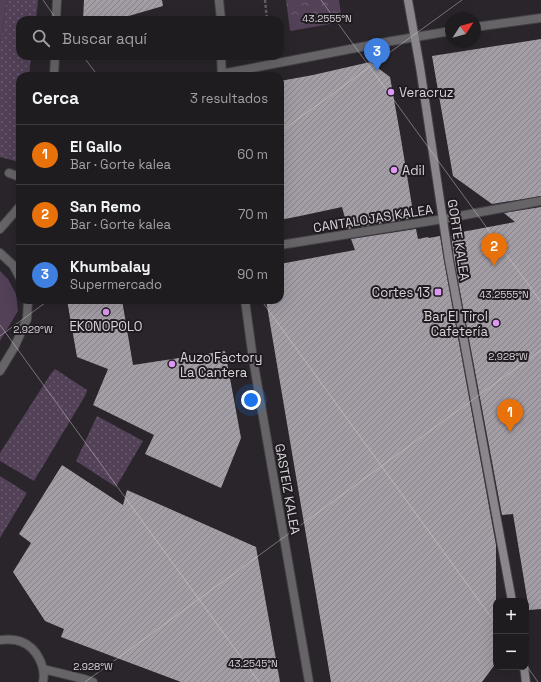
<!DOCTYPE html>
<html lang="es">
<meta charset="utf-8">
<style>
body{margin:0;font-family:"Space Grotesk",sans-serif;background:#2c292d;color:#f1f3f6}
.controls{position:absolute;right:12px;bottom:12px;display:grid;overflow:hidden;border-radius:8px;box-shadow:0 4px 16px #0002}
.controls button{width:36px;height:36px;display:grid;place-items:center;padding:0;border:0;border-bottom:1px solid #3c3a3e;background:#1f1c20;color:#f1f3f6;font:20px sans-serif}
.compass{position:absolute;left:445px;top:12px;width:36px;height:36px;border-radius:50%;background:#1f1c20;box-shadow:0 4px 16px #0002;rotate:54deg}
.you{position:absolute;left:251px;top:400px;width:14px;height:14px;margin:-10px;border:3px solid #fff;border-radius:50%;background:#1a73e8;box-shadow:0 0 0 6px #1a73e833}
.badge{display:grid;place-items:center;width:26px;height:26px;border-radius:50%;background:#de98f3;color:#fff;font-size:13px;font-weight:700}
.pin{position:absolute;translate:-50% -33px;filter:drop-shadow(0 1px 2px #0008)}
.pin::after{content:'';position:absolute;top:21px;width:14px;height:12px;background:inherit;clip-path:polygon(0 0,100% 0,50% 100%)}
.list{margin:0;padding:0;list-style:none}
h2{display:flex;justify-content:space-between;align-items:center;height:52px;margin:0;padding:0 16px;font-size:17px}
h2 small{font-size:13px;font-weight:400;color:#a1a1a5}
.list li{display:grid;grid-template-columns:26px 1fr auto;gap:12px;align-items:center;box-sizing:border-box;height:60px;padding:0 16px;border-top:1px solid #3c3a3e}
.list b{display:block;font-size:15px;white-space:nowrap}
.list p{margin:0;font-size:13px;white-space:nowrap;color:#a1a1a5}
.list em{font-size:13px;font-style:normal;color:#a1a1a5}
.icon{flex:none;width:22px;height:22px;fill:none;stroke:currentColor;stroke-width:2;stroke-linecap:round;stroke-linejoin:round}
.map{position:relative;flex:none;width:541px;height:682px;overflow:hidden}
.search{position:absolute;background:#1f1c20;box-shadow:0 4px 16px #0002;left:16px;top:16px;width:268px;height:44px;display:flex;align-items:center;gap:10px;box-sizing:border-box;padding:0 14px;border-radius:12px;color:#a1a1a5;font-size:15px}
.panel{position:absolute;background:#1f1c20;box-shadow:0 4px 16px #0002;left:16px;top:72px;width:268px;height:232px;border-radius:12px}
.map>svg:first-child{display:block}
.grass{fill:url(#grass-dots)}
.park{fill:url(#park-crowns)}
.garden{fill:#524157}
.building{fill:url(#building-hatch)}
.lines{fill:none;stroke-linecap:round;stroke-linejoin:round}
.street-casing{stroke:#454147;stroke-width:10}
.secondary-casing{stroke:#454147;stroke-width:10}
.path{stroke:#615d62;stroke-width:2.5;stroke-dasharray:3 2;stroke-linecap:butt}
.street{stroke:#666467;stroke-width:8}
.secondary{stroke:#8a868b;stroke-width:8}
.ticks{fill:none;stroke:#d7d4d7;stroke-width:1;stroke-opacity:0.45}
.poi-dot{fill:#de98f3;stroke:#201b21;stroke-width:1.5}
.labels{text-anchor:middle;stroke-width:4;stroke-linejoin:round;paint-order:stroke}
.poi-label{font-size:13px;fill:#d7d4d7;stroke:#201b21;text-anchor:start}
.street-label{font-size:13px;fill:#d7d4d7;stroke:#201b21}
.ticks-label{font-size:10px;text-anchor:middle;fill:#d7d4d7;stroke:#201b21;stroke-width:4;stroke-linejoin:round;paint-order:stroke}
</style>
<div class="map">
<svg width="541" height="682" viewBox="0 0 541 682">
<defs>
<pattern id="grass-dots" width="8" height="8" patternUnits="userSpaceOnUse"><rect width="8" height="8" fill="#524157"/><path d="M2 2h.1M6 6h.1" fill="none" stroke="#6a5c6e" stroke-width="1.8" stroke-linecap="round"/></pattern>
<pattern id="park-crowns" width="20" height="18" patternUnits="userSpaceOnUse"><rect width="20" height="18" fill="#524157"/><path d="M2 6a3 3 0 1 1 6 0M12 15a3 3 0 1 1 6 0" fill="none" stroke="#6a5c6e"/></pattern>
<pattern id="building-hatch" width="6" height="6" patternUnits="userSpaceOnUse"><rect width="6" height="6" fill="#a39da5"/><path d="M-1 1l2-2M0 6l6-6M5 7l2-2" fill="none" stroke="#858187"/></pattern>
</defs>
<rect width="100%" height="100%" fill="#29252b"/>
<path class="grass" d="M 7,0 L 38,0 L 36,20 L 20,20 L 20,56 L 31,56 L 29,76 L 20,76 L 20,150 L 19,162 L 0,157 L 0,43 Z
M 55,369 L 87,390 L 85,396 L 34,481 L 0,461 L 0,453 L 50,375 Z
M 97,416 L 143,441 L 116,487 L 76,461 Z
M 0,476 L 27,493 L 0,538 Z"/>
<path class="park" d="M 286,0 L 339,0 L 342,22 L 290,31 Z"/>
<path class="garden" d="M 0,0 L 7,0 L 0,43 Z
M 0,271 L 8,279 L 16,294 L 18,311 L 0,341 Z"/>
<path class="building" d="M 84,0 L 162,0 L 163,6 L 115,20 L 83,20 Z
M 541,39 L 541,196 L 492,204 L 453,176 L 432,56 Z
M 370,62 L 390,77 L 401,139 L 414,218 L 348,229 L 342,207 L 300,216 L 280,220 L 280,81 L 313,75 Z
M 541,207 L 541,609 L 529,610 L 513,514 L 502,515 L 454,259 L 451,234 L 515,222 L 504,213 Z
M 416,229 L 418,239 L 428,237 L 429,238 L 440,236 L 444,261 L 496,545 L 496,663 L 482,682 L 331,682 L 266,300 L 280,300 L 280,264 L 355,250 L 351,239 Z
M 67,300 L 122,300 L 133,365 L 225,351 L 241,438 L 221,488 L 145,454 L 154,435 L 93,405 L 108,369 L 77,357 Z
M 62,465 L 123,505 L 127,490 L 256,547 L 280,682 L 181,682 L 61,637 L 64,629 L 45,621 L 13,572 L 31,543 L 19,534 Z"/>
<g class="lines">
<g class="street-casing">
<path id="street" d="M 219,0 L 221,20
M 56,20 L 57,0
M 475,27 L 541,18
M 221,56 L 222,76
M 221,74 L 392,41 L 451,31
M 54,76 L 55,56
M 9,173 L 20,177
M 0,229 L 20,206
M 280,245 L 443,219 L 541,201
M 0,253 L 13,265 L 20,278
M 245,300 L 253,359 L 309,682
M 0,371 L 14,348 L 27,319 L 28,300
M 0,640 C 8,639 15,639 22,642 C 37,648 46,667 43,682
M 43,669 L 84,679 L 93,682"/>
</g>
<g class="secondary-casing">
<path id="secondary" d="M 408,0 L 420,67 L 449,260 L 512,601
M 524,667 L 526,682"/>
</g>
<path class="path" d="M 265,0 L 267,20"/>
<use href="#street" class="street"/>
<use href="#secondary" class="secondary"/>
</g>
<path class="ticks" d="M 43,0 L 57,20M 321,0 L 541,302M 83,56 L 98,76M 280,132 L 462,0M 261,300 L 496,624M 0,325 L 259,682M 0,336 L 49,300M 526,665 L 538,682M 85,682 L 541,350"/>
<g class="poi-dot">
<circle cx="391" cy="92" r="4"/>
<circle cx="394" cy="170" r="4"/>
<rect x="434" y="288" width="8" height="8" rx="2"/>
<circle cx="106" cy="312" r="4"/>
<circle cx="496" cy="323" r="4"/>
<circle cx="172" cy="364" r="4"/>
</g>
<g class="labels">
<g class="poi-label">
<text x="399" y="97">Veracruz</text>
<text x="402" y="175">Adil</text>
<text x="430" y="297" text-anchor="end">Cortes 13</text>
<text x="488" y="321" text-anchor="end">Bar El Tirol<tspan x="488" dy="15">Cafetería</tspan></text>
<text x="106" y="331" text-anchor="middle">EKONOPOLO</text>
<text x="180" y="362">Auzo Factory<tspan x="180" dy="15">La Cantera</tspan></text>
</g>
<g class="street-label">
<text transform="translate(373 218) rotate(-9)" y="5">CANTALOJAS KALEA</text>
<text transform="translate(459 240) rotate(81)" y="5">GORTE KALEA</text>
<text transform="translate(288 489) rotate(80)" y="5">GASTEIZ KALEA</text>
</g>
</g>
<g class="ticks-label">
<text x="327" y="22">43.2555°N</text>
<text x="504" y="298">43.2555°N</text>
<text x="33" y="333">2.929°W</text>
<text x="508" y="360">2.928°W</text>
<text x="253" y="667">43.2545°N</text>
<text x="93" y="670">2.928°W</text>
</g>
</svg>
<div class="controls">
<button>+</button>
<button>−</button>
</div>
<svg class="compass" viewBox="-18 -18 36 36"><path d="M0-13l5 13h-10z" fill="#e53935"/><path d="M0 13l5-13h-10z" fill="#a1a1a5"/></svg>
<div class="you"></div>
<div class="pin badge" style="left:510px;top:432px;background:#e8710a">1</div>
<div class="pin badge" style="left:494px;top:266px;background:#e8710a">2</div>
<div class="pin badge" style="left:377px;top:71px;background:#3f7fe0">3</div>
<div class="search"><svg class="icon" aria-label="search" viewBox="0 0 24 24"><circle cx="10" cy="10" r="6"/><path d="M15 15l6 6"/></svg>Buscar aquí</div>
<section class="panel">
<h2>Cerca<small>3 resultados</small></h2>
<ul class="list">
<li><span class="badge" style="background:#e8710a">1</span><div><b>El Gallo</b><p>Bar · Gorte kalea</p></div><em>60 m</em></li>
<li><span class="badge" style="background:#e8710a">2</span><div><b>San Remo</b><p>Bar · Gorte kalea</p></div><em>70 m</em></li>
<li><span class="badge" style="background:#3f7fe0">3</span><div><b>Khumbalay</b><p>Supermercado</p></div><em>90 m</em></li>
</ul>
</section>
</div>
